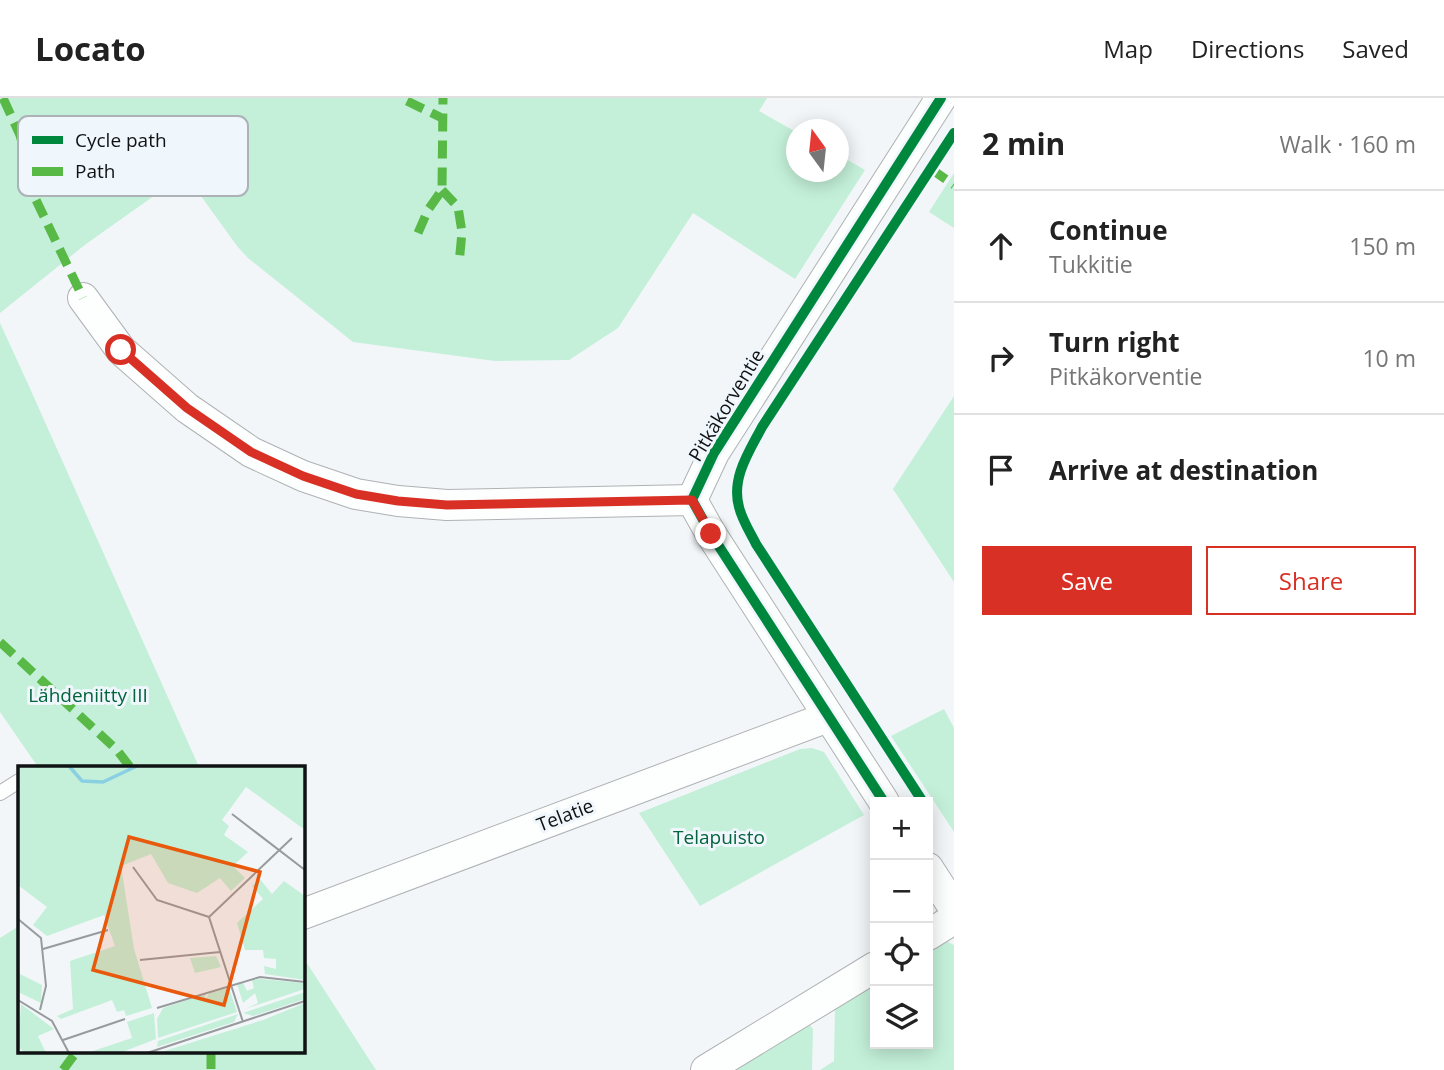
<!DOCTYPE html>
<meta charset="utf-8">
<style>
body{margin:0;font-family:"Open Sans",sans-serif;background:#f6f6f6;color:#222}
.controls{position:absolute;right:21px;bottom:21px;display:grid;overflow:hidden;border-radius:0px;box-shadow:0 4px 18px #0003}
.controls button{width:63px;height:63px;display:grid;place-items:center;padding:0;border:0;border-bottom:2px solid #e0e0e0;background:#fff;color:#222;font:35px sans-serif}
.compass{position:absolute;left:786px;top:21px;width:63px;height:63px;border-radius:50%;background:#fff;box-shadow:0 4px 18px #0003;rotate:345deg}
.stop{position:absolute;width:21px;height:21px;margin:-16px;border:5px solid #d93025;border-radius:50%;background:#fff}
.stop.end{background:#d93025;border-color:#fff;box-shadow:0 2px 7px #0008}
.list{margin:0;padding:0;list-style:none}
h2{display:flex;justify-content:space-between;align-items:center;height:91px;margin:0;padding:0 28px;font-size:30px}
h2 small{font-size:23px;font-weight:400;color:#767676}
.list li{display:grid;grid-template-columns:46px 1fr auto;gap:21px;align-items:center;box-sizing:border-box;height:112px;padding:0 28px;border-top:2px solid #e0e0e0}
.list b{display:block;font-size:26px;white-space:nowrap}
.list p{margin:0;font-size:23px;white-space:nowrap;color:#767676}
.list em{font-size:23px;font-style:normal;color:#767676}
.actions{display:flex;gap:14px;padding:21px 28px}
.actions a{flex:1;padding:16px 0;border:2px solid #d93025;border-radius:0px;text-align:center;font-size:24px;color:#d93025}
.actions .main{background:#d93025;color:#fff}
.icon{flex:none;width:38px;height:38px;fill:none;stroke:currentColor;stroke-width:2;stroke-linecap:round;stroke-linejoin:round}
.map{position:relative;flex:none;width:954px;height:972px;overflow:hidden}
header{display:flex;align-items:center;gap:42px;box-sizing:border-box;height:98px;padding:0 35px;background:#fff;border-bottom:2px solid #e0e0e0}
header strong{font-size:33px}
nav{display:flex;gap:38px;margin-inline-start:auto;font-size:24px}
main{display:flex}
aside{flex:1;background:#fff}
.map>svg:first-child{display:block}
.green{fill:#c4f0d9}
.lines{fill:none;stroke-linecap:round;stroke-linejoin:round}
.service-casing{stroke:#afb2b4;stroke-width:16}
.minor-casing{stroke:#afb2b4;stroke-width:32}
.service{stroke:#fdfefe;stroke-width:14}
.minor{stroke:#fdfefe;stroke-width:30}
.quiet{stroke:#58b947;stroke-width:9;stroke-dasharray:18 9;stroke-linecap:butt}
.cycleway-casing{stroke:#eff6fc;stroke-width:15}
.cycleway{stroke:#00873e;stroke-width:10}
.route{stroke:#d93025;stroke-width:9}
.labels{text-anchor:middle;stroke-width:6;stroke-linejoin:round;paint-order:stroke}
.street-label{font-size:19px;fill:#101214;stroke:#eff6fc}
.park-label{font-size:19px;fill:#04643c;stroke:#eff6fc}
.inset-river{fill:none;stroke:#8ad0e3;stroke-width:3.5}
.inset-road{fill:none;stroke:#989b9d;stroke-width:2}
.view{fill:#e8590c;fill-opacity:0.15;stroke:#e8590c;stroke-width:3.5}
.inset-edge{fill:none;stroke:#101214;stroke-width:3.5}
.key{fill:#eff6fc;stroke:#acb2b6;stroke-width:2}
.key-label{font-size:19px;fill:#101214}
</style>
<header>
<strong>Locato</strong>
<nav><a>Map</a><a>Directions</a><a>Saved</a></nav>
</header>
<main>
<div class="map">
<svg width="954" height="972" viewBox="0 0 954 972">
<rect width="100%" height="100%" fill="#f2f6f9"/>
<path class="green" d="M 0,0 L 767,0 L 759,13 L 796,34 L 796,74 L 838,74 L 839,57 L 865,72 L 795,181 L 693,115 L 618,230 L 569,262 L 495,263 L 353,244 L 248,160 L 237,148 L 185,76 L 86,146 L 0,215 Z
M 954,75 L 954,130 L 929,114 Z
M 0,225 L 28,286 L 199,669 L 38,669 L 0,614 Z
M 954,298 L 954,484 L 893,391 Z
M 944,611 L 954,630 L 954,734 L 891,638 Z
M 812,650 L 824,654 L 864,717 L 700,808 L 639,715 L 800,651 Z
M 19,828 L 19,953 L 303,953 L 303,859 L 376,972 L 0,972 L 0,840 Z
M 948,844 L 954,847 L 954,972 L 820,972 L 834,963 L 835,908 L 875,883 L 875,946 L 928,946 L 928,851 L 935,846 Z
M 808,925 L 813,931 L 812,972 L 732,972 Z"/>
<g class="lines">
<g class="service-casing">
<path id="service" d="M 0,695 L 19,683"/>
</g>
<g class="minor-casing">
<path id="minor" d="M 83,200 L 121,252 L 187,310 L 251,354 L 303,378 L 356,396 L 398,403 L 447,407 L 692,402
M 884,704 L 711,436 L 692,402 L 714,355 L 941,0
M 928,770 L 954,810
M 303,816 L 828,619
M 928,837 L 954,821
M 706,972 L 875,869"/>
</g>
<use href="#service" class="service"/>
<use href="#minor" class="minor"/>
<path class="quiet" d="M 3,0 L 20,37 L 36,102 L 83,200
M 407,3 L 442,20
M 931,71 L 954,87
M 442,92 L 458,109 L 462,134 L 459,166
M 418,135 L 428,112 L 442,92 L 443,0
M 0,544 L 117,652 L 130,669
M 211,953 L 211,972
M 63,972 L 77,953"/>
<g class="cycleway-casing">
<path id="cycleway" d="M 884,704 L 711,436 L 692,402 L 714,355 L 941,0
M 923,704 L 756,446 C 750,434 742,422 739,409 C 731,380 749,354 762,329 L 954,35"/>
</g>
<use href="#cycleway" class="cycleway"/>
</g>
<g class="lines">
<path class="route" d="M 121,252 L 187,310 L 251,354 L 303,378 L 356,396 L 398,403 L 447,407 L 692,402 L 711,436"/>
</g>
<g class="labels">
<g class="street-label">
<text transform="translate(726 307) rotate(-59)" y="7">Pitkäkorventie</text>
<text transform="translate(565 717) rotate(-21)" y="7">Telatie</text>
</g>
<g class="park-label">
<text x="88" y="604">Lähdeniitty III</text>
<text x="719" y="746">Telapuisto</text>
</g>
</g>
<g transform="translate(18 668)">
<rect width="287" height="287" fill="#f2f6f9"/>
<path d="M 0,0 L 287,0 L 287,64 L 228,21 L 204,54 L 211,60 L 206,69 L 230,86 L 215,100 L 227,112 L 213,125 L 202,112 L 179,127 L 150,117 L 133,88 L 103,100 L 116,183 L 134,242 L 108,250 L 106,244 L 99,246 L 94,234 L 43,253 L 39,250 L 55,243 L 52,195 L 97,180 L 86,149 L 29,170 L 15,159 L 29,141 L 0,119 ZM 242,113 L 254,128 L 266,115 L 287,130 L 287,214 L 247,208 L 246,200 L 258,203 L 258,193 L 246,192 L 245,184 L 227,184 L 219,157 L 245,133 L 234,120 ZM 198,190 L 203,201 L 177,207 L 172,192 ZM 0,207 L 24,219 L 23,237 L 0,226 ZM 242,213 L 287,217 L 287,223 L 227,243 L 240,237 L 237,227 L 225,237 L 219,218 L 225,217 L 229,225 L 236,222 L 234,214 ZM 211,222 L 219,246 L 140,272 L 139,253 L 145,242 L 188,228 L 187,234 L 192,226 ZM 287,226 L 287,233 L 235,250 L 225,247 ZM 287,237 L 287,287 L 140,287 L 245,254 ZM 3,238 L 36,263 L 20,270 L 28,287 L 7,287 L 0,281 ZM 136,247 L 138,273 L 102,287 L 69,287 L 114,272 L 109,256 ZM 220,248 L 216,256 L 139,281 L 140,275 Z" fill="#c4f0d9"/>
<path class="inset-river" d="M 51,0 L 64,15 L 85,16 L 119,0"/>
<path class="inset-road" d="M 214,48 L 287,104M 115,101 L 139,134 L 191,151M 0,153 L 23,172 L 28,220 L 22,244M 25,183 L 90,164M 122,194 L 202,186M 0,234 L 34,255 L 51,287M 139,242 L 242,211 L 287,216M 225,256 L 191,151 L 274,72M 45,274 L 107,253M 129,287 L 287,235"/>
<path class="view" d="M 111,71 L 242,106 L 206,239 L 75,204 Z"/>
<rect width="287" height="287" class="inset-edge"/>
</g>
<rect x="18" y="18" width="230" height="80" rx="10" class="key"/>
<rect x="32" y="38" width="31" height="8" fill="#00873e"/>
<rect x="32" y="69" width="31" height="9" fill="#58b947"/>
<g class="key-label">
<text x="75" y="49">Cycle path</text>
<text x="75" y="80">Path</text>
</g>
</svg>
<div class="controls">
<button>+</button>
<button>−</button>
<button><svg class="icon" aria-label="locate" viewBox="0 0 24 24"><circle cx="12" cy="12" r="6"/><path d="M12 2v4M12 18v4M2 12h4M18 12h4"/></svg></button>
<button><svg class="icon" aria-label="layers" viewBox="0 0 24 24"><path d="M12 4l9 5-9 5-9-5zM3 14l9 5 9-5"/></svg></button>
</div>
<svg class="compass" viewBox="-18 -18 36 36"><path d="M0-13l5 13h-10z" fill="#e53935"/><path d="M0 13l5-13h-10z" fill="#767676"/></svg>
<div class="stop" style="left:121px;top:252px"></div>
<div class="stop end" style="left:711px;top:436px"></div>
</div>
<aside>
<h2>2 min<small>Walk · 160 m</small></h2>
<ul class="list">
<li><svg class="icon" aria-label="ahead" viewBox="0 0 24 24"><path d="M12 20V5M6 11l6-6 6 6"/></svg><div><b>Continue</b><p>Tukkitie</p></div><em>150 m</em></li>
<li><svg class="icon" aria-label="right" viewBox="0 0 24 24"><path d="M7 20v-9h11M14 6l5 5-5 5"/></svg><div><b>Turn right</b><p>Pitkäkorventie</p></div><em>10 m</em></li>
<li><svg class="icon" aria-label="arrive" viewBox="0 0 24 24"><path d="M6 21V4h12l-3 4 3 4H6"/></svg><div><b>Arrive at destination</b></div></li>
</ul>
<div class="actions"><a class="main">Save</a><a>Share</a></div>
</aside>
</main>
